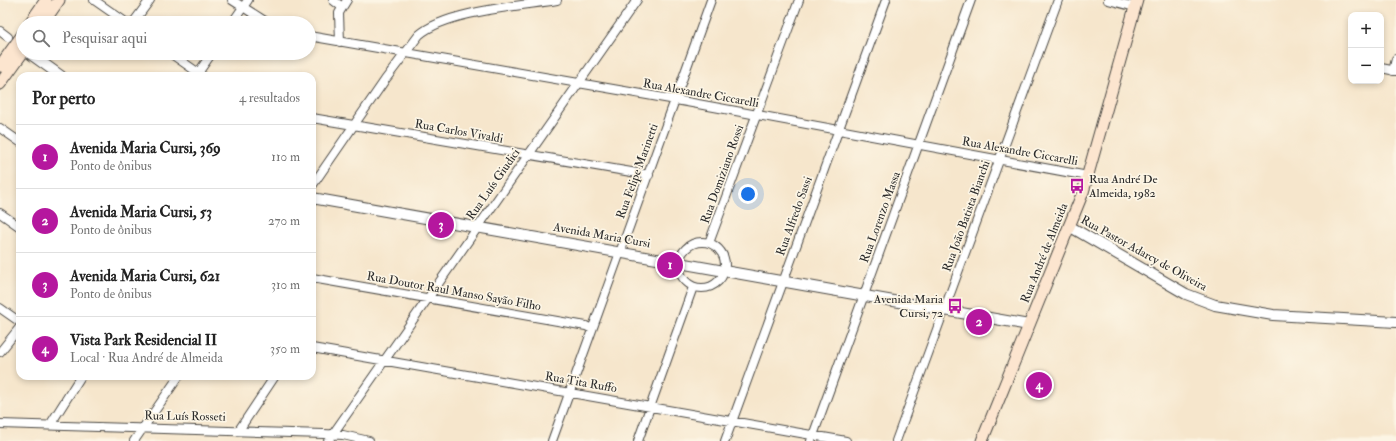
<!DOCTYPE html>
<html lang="pt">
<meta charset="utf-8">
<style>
body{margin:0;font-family:"IM FELL Double Pica",serif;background:#f6f6f6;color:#222}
.controls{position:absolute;right:12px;top:12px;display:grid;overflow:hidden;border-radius:8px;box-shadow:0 2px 6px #0003}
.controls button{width:36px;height:36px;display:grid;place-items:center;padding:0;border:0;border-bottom:1px solid #e0e0e0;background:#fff;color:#222;font:20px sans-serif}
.you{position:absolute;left:748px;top:194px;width:14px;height:14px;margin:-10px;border:3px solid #fff;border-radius:50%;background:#1a73e8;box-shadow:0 0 0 6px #1a73e833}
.badge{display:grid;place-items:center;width:26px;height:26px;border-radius:50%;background:#b5179e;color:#fff;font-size:13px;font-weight:700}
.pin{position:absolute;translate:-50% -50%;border:2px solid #fff;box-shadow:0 1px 4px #0006}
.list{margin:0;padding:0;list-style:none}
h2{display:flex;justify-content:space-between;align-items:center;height:52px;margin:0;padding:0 16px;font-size:17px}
h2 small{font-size:13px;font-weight:400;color:#767676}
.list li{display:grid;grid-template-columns:26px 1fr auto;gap:12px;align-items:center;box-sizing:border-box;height:64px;padding:0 16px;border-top:1px solid #e0e0e0}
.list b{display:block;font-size:15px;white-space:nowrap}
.list p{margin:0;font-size:13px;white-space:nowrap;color:#767676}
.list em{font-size:13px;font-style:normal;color:#767676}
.icon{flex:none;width:22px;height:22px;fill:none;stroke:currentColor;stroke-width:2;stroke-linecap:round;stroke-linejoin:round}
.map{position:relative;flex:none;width:1396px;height:441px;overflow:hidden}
.search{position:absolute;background:#fff;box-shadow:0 2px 6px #0003;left:16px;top:16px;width:300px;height:44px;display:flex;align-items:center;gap:10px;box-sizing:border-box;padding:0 14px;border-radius:22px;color:#767676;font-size:15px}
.panel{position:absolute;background:#fff;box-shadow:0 2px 6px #0003;left:16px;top:72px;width:300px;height:308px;border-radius:12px}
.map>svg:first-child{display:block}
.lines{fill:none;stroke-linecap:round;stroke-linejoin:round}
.minor-casing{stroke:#494743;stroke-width:10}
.tertiary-casing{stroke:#494743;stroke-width:12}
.secondary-casing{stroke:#494743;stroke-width:13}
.minor{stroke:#fff;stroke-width:8}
.tertiary{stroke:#fff;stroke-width:10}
.secondary{stroke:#fce5cf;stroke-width:11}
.labels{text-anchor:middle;stroke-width:3.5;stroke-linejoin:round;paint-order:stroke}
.street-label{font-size:12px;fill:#2b2b2b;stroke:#fcf5e5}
.poi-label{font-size:12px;fill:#2b2b2b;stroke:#fcf5e5;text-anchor:start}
</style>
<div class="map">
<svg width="1396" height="441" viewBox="0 0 1396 441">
<rect width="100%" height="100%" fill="#fcf5e5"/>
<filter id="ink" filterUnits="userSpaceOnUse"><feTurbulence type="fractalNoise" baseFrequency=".025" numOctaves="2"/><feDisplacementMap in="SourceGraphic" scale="8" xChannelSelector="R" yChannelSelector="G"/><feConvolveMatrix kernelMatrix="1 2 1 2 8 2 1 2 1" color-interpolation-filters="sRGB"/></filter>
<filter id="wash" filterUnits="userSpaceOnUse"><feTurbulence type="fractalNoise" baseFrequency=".012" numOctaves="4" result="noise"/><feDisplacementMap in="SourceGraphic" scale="16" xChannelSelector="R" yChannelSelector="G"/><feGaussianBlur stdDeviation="0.9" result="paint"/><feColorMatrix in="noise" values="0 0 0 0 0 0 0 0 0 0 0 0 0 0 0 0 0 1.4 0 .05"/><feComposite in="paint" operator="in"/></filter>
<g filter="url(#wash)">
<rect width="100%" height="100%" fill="#f6e6cc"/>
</g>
<g filter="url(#ink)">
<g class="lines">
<g class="minor-casing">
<path id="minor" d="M 94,0 L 127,23
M 232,0 L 268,23
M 333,0 L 342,7
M 1108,0 L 1135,7
M 133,23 L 150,0
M 232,23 L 248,0
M 0,31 L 8,37
M 309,36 L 676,100 L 1088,176
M 340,42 L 339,13 L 347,0
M 170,53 L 203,76
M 1381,68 L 1396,71
M 1393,71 L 1396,59
M 196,76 L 212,53
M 312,118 L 649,175
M 0,128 L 20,142
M 312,186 L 385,80 L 419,35 C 446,11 520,6 557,0
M 0,213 L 20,227
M679 265a23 23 0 1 1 46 0a23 23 0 1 1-46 0Z
M 709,243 L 799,0
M 312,278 L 586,326 L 592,329
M 0,308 L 20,322
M 312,348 L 846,441
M 0,352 L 20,327
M 0,424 L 324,434 L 343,435 L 369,441
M 50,425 L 81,376
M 239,430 L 275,376
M 134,441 L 179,376
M 328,441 L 637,0
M 552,441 L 711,0
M 638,441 L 693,287
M 725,441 L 886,0
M 811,441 L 971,0
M 896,441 L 1058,0"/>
</g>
<g class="tertiary-casing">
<path id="tertiary" d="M 29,53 L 61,76
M 312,198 L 1029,325
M 1069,226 L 1186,294 L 1215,305 L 1273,315 L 1396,322"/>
</g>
<g class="secondary-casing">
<path id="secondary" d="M 30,23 L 46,0
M 43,23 L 59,0
M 0,66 L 23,34
M 0,84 L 23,52
M 982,441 L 1083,192 L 1137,0"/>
</g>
<use href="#minor" class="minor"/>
<use href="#tertiary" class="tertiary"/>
<use href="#secondary" class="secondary"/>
</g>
</g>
<defs>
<g id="bus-bare" transform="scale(1.2)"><path d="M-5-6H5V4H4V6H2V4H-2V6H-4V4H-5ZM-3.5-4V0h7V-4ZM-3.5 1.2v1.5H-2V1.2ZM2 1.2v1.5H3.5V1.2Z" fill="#b5179e" stroke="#fcf5e5" stroke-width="2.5" paint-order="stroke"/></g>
</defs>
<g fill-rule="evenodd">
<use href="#bus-bare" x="1077" y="186"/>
<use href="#bus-bare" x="955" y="306"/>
</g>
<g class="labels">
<g class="street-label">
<text transform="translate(701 93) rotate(10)" y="4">Rua Alexandre Ciccarelli</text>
<text transform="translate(459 131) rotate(10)" y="4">Rua Carlos Vivaldi</text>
<text transform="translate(1020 151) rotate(10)" y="4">Rua Alexandre Ciccarelli</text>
<text transform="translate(637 171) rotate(-70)" y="4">Rua Felipe Marinetti</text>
<text transform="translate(722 174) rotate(-70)" y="4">Rua Domiziano Rossi</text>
<text transform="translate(493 184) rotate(-55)" y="4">Rua Luís Giudici</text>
<text transform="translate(794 216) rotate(-70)" y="4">Rua Alfredo Sassi</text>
<text transform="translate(966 216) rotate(-70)" y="4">Rua João Batista Bianchi</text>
<text transform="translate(880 217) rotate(-70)" y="4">Rua Lorenzo Massa</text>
<text transform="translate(602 235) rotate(10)" y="4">Avenida Maria Cursi</text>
<text transform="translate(1044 253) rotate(-68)" y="4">Rua André de Almeida</text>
<text transform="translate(1144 253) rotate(29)" y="4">Rua Pastor Adarcy de Oliveira</text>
<text transform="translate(454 291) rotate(10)" y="4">Rua Doutor Raul Manso Sayão Filho</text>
<text transform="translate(581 382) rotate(10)" y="4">Rua Tita Ruffo</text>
<text transform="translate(185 416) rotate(1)" y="4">Rua Luís Rosseti</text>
</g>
<g class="poi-label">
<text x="1089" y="183">Rua André De<tspan x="1089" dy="14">Almeida, 1982</tspan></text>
<text x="943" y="303" text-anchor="end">Avenida Maria<tspan x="943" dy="14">Cursi, 72</tspan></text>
</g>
</g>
</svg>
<div class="controls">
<button>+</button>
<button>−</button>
</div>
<div class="you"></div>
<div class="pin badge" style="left:670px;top:265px">1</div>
<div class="pin badge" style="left:979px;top:322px">2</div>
<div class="pin badge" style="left:441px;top:225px">3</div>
<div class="pin badge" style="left:1039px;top:385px">4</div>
<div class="search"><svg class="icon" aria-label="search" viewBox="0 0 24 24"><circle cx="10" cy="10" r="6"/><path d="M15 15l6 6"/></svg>Pesquisar aqui</div>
<section class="panel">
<h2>Por perto<small>4 resultados</small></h2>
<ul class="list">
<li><span class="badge">1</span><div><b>Avenida Maria Cursi, 369</b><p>Ponto de ônibus</p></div><em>110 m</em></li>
<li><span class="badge">2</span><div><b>Avenida Maria Cursi, 53</b><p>Ponto de ônibus</p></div><em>270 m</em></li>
<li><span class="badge">3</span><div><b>Avenida Maria Cursi, 621</b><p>Ponto de ônibus</p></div><em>310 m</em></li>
<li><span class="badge">4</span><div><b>Vista Park Residencial II</b><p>Local · Rua André de Almeida</p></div><em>350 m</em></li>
</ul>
</section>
</div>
